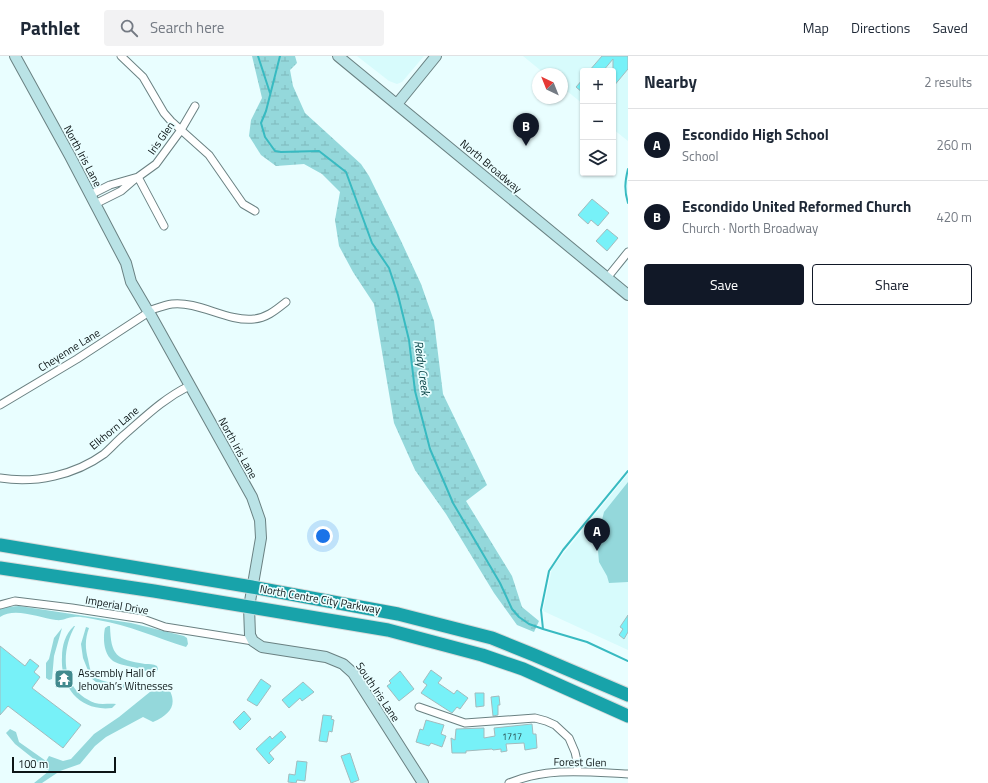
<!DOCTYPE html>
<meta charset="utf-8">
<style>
body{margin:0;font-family:"Titillium Web",sans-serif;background:#f2f2f3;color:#1f2937}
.controls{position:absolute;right:12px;top:12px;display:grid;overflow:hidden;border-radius:4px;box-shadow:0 1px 3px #0004}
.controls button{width:36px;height:36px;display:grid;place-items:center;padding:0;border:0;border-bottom:1px solid #e0e1e3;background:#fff;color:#1f2937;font:20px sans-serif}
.compass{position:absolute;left:532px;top:12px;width:36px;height:36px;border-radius:50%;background:#fff;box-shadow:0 1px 3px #0004;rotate:317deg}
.scale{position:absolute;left:12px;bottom:10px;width:104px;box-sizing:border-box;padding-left:4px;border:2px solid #0c1516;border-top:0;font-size:11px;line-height:14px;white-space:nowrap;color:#0c1516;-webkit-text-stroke:3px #e9feff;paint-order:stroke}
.you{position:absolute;left:323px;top:480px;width:14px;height:14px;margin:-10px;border:3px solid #fff;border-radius:50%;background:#1a73e8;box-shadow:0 0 0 6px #1a73e833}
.badge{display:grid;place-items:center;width:26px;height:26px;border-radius:50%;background:#111827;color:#fff;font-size:13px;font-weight:700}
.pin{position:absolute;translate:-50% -33px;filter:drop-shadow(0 1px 2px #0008)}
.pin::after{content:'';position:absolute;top:21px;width:14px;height:12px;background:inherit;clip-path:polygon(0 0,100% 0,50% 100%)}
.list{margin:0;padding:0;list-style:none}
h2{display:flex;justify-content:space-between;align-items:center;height:52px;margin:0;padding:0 16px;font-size:17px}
h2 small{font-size:13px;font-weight:400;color:#747a83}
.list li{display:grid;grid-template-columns:26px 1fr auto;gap:12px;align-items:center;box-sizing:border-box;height:72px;padding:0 16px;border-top:1px solid #e0e1e3}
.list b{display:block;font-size:15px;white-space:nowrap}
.list p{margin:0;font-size:13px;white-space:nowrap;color:#747a83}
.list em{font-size:13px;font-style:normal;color:#747a83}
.actions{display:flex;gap:8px;padding:12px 16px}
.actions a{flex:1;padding:9px 0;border:1px solid #111827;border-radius:4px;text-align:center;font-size:14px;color:#111827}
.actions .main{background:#111827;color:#fff}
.icon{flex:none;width:22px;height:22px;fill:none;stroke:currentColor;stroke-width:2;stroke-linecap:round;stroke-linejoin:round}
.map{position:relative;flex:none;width:628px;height:727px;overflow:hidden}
header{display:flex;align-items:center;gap:24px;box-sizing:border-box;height:56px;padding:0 20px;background:#fff;border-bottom:1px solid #e0e1e3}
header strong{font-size:19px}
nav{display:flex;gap:22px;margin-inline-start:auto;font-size:14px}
.search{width:280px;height:36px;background:#f2f2f3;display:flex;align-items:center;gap:10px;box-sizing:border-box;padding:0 14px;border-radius:4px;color:#747a83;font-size:15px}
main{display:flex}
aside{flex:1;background:#fff}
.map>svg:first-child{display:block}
.built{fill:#d7fbfc}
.wetland{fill:url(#wetland-marsh)}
.garden{fill:#94d8db}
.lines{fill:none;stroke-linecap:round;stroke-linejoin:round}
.stream{stroke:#38bac1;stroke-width:2}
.building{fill:#77f1f8;stroke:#a3bbbd}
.street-casing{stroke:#6a8182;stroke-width:9}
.secondary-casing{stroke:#6a8182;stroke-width:12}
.highway-casing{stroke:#d8dada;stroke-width:15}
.street{stroke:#fff;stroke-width:7}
.secondary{stroke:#bae3e6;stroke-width:10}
.highway{stroke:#18a3aa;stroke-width:13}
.labels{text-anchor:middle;stroke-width:3.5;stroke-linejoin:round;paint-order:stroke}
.number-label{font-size:9px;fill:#274c4e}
.street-label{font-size:11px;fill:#0c1516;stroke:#e9feff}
.poi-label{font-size:11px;fill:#0c1516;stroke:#e9feff;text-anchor:start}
.water-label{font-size:12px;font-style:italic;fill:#094346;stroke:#e9feff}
</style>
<header>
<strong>Pathlet</strong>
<div class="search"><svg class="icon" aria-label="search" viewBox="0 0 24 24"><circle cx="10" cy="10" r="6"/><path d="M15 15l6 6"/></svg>Search here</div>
<nav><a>Map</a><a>Directions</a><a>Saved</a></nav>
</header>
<main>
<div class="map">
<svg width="628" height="727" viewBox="0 0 628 727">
<defs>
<pattern id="wetland-marsh" width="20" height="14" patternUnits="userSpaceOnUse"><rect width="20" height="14" fill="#94d8db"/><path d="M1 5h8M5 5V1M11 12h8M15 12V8" fill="none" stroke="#7eb8bb"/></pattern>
</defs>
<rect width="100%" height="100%" fill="#e9feff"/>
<path class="built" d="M 357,0 L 424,0 L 402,26 L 397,28 L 389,25 Z
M 523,0 L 628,0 L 628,85 L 613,73 L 613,15 L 583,15 L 583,48 L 562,31 L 562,18 L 545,18 Z
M 628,418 L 628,594 L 543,555 L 552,512 Z"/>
<path class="wetland" d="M 252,0 L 295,0 L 297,7 L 290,14 L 293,30 L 305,57 L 361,108 L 369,120 L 401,185 L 421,228 L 434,265 L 443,338 L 487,429 L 466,445 L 512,520 L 522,551 L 539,565 L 534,576 L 517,569 L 494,537 L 446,458 L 415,414 L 394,367 L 374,248 L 353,216 L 339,190 L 335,164 L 340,136 L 322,118 L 304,108 L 276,110 L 261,99 L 249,80 L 251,64 L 262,42 Z"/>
<path class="garden" d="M 628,426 L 628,526 L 609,527 L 607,520 L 599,506 L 597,483 L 604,456 Z
M 19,550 L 131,567 L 184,580 L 187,582 L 188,588 L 186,591 C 157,582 128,569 98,564 C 91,563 81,560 74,561 C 68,561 63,565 56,564 C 39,562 15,551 0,561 L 0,553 L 6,551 Z
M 74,570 L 75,570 C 60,597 61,634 95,647 C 102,649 109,647 116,648 L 112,652 C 80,656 60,631 62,601 C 62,590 65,578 74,570 Z
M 108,570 L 110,570 C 111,600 116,603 145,608 C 149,608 153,608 157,610 L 158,613 L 156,617 C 149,618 144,613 137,612 C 130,610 119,609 113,605 C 103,598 103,581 105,572 Z
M 86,571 L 89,572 C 85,583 85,592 88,603 C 89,608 90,614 92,618 C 100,629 129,628 141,628 L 141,630 L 128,632 L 111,631 L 96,626 L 91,622 L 83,602 L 81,588 Z
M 62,572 L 54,600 L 52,623 L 49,624 L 46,622 L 46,607 L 49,603 L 54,582 Z
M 161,627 L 165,627 C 179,646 173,657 153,666 L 143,661 L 106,681 L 95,690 L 80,708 L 60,715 L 42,727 L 34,727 L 49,715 L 15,688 L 6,677 L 10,673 L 16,676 L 19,686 L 46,705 L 49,700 L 63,705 L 71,703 L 94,678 L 119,661 Z"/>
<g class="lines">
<path class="stream" d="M 258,0 L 270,37
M 280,0 L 266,55 L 261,67 L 265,81 L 275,95 L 281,96 L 319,95 L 346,116 L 372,187 L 389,212 L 398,239 L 409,284 L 415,335 L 430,393 L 453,447 L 500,527 L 512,553 L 519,561 L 529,568 L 543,573 L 587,586 L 628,605
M 628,113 C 625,125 624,134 628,147
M 543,573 L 541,554 L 549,515 L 563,494 L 628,415"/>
</g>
<path class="building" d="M 602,0 L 628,0 L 628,13 L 613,31 L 613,3 L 603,15 L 589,15 Z
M 583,23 L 583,37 L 576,31 Z
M 592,143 L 609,157 L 598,170 L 591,164 L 588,168 L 578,159 Z
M 607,173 L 618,182 L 607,195 L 596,185 Z
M 628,559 L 628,576 L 624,583 L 619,579 L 623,573 L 620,571 Z
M 0,590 L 25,610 L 30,603 L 39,610 L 34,616 L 40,621 L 32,632 L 81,669 L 63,692 L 8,650 L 0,659 Z
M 431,614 L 442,622 L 438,627 L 454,638 L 457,634 L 468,642 L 460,653 L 457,651 L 452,657 L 421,637 L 427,629 L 423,626 Z
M 400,615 L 414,633 L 399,645 L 387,630 L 391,627 L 389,625 Z
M 261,623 L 271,630 L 257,650 L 247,644 Z
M 303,626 L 314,636 L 302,645 L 300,642 L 289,652 L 282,644 Z
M 475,637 L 484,637 L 484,650 L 476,651 Z
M 499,640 L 500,649 L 498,649 L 498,659 L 493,660 L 491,641 Z
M 244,655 L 251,663 L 240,674 L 233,666 Z
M 323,659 L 332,660 L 331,663 L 334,664 L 332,676 L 329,675 L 327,686 L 319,685 Z
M 426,664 L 444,669 L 441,678 L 446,680 L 442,691 L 431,687 L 429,690 L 416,686 L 420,673 L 423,674 Z
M 532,668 L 533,678 L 536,678 L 537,692 L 525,694 L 524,687 L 506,688 L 507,695 L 501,696 L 501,693 L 493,694 L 492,693 L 466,695 L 466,697 L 452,697 L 451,682 L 455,684 L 456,673 L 484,672 L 484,682 L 495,680 L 494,672 Z
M 281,675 L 286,681 L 269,697 L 274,703 L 269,708 L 256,693 L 270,680 L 272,683 Z
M 350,697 L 359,724 L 351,727 L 341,700 Z
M 297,705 L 307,706 L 305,725 L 297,724 L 296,727 L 288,726 L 289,718 L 295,719 Z"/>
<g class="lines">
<g class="street-casing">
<path id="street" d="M 121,0 L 143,21 L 164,57 L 171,65 L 209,99 L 243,148 L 255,155
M 138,121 L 164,170
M 90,139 L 110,129 L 138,121 L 156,108 L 181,74 L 195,50
M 95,148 L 121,135 L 136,122
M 607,222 L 628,196
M 0,349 L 77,303 L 149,256 L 148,255 C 155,253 164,249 172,248 C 199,245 227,266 254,263 C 267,262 277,253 286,246
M 0,422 C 35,428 75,419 104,398 C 111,392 117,385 124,379 C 146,360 163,343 189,330
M 0,549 L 15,545 L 72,552 L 143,563 L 165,571 L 253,585
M 419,651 L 465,667 L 535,662 L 546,665 L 555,669 L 569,682 L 575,696 L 578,709 L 577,715
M 509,727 C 548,711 587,716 628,718"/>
</g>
<g class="secondary-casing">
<path id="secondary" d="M 15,0 L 70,100 L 126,207 L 131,226 L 148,255
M 338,0 L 628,239
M 397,48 L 436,0
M 149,256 L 252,441 L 260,464 L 261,482 L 249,551 L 250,579 L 253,585 L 262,591 L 326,601 L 343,608 L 353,617 L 423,727"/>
</g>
<g class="highway-casing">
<path id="highway" d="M 0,489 L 252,531 L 398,558 L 492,582 L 534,599 L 628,639
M 0,512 L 154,535 L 388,574 L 482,599 L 523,613 L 628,660"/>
</g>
<use href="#street" class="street"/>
<use href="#secondary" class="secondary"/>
<use href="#highway" class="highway"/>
</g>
<defs>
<g id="temple-square" transform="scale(1)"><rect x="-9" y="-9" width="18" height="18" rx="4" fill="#428a8e" stroke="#e9feff"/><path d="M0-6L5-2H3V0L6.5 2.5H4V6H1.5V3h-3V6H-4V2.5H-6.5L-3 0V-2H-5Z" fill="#fff"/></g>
</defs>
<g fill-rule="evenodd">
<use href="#temple-square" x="64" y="623"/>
</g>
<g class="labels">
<g class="number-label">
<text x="512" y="684">1717</text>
</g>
<g class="street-label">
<text transform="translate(161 82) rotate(-55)" y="4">Iris Glen</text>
<text transform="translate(83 100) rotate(62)" y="4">North Iris Lane</text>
<text transform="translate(491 110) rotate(40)" y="4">North Broadway</text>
<text transform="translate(69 294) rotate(-32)" y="4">Cheyenne Lane</text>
<text transform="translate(114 372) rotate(-40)" y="4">Elkhorn Lane</text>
<text transform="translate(238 392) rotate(61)" y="4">North Iris Lane</text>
<text transform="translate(320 543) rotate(10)" y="4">North Centre City Parkway</text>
<text transform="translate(117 549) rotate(10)" y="4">Imperial Drive</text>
<text transform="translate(378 636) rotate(56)" y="4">South Iris Lane</text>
<text transform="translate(580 706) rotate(1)" y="4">Forest Glen</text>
</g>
<g class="poi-label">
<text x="78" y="621">Assembly Hall of<tspan x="78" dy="13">Jehovah’s Witnesses</tspan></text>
</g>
<g class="water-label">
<text transform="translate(422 312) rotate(82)" y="4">Reidy Creek</text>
</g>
</g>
</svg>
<div class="controls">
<button>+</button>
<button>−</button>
<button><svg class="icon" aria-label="layers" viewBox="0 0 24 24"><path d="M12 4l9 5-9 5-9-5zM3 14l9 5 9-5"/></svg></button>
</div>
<svg class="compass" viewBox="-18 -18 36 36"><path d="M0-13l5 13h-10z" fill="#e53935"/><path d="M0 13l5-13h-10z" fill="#747a83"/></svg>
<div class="scale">100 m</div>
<div class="you"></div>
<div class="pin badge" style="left:597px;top:495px">A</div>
<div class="pin badge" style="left:526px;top:90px">B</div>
</div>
<aside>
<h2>Nearby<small>2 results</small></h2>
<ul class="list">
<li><span class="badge">A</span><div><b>Escondido High School</b><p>School</p></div><em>260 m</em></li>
<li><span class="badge">B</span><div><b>Escondido United Reformed Church</b><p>Church · North Broadway</p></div><em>420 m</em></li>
</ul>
<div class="actions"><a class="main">Save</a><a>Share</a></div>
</aside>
</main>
